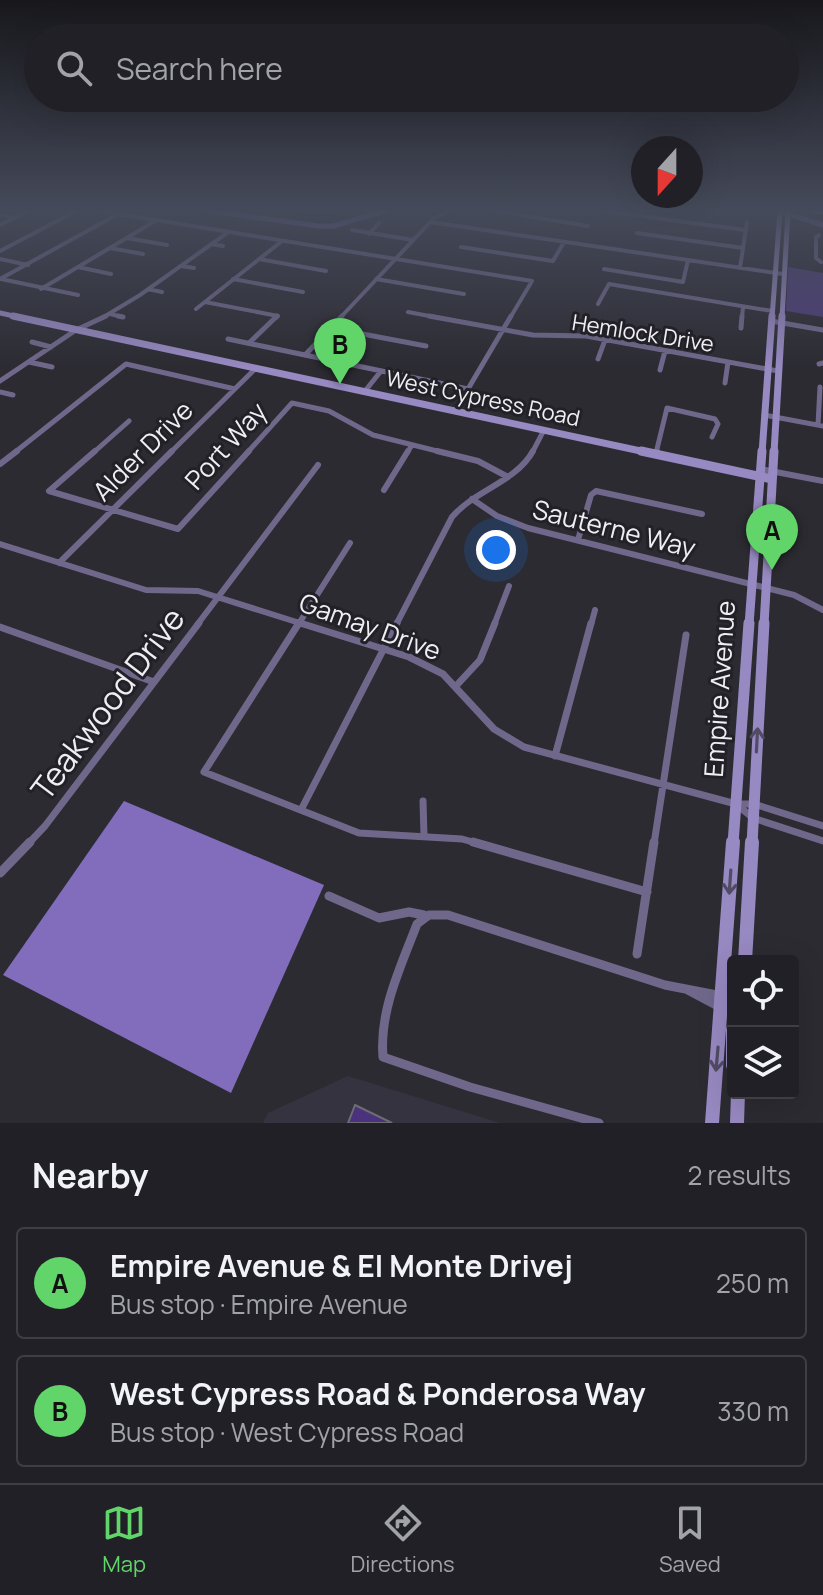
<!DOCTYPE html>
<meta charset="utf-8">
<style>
body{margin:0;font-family:Manrope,sans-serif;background:#29282e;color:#f1f3f6}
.controls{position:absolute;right:24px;bottom:24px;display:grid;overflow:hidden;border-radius:8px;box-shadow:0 8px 32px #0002}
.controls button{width:72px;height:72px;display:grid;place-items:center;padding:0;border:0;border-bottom:2px solid #3e3e43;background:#212026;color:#f1f3f6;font:40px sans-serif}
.compass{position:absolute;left:631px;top:136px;width:72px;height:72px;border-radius:50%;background:#212026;box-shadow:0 8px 32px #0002;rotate:201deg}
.you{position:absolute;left:496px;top:550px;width:28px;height:28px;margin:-20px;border:6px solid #fff;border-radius:50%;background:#1a73e8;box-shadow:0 0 0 12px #1a73e833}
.badge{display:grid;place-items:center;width:52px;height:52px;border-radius:50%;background:#61d46a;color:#111;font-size:26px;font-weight:700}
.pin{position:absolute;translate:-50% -66px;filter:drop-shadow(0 2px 4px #0008)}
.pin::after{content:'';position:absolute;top:42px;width:28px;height:24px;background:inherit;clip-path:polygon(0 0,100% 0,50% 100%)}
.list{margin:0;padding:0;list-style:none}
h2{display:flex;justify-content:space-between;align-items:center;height:104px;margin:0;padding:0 32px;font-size:34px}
h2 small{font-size:26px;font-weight:400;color:#a2a3a7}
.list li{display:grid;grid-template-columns:52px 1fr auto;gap:24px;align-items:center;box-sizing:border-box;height:112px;margin:0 16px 16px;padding:0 16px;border:2px solid #3e3e43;border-radius:8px}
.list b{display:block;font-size:30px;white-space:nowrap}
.list p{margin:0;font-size:26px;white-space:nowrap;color:#a2a3a7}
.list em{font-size:26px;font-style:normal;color:#a2a3a7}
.icon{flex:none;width:44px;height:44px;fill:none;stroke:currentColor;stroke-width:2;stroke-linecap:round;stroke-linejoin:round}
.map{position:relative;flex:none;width:823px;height:1123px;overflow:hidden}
.search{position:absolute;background:#212026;box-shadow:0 8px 32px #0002;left:24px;right:24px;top:24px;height:88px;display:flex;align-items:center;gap:20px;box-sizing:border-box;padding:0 28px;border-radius:44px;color:#a2a3a7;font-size:30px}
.sheet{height:360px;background:#212026}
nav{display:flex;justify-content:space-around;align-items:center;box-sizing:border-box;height:112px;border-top:2px solid #3e3e43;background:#212026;font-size:22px;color:#a2a3a7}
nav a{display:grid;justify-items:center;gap:4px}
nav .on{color:#61d46a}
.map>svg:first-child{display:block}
.built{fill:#363340}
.green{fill:#4f3e7b}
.water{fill:#826cbc}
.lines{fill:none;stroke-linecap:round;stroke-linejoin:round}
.canal{stroke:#826cbc;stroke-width:5}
.building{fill:#4a327c;stroke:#6d6c73;stroke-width:2}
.street-far4{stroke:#70688b;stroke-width:4}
.street-far3{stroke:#70688b;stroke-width:5}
.street-far2{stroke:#70688b;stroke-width:6}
.street-far1{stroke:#70688b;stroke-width:7}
.street{stroke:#70688b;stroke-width:9}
.secondary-far4{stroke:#9789c1;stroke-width:5}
.secondary-far3{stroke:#9789c1;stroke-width:7}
.secondary-far2{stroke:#9789c1;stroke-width:9}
.secondary-far1{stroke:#9789c1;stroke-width:11}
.secondary{stroke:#9789c1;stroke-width:14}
.oneway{stroke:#514b65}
.labels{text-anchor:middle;stroke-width:6;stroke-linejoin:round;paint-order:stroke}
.far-street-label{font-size:22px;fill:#efeef2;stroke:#232128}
.street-label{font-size:26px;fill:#efeef2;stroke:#232128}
.near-street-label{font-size:32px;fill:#efeef2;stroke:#232128}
</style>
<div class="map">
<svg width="823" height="1123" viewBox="0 0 823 1123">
<rect width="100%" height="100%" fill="#2c2b32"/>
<path class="built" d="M 348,1076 L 500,1123 L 263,1123 L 268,1113 Z"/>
<path class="green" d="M 788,267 L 823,273 L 823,317 L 786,311 Z"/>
<path class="water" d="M 124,801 L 324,885 L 231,1093 L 3,975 Z"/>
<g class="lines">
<path class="canal" d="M 209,211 L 319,226 L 333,226 L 385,211
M 783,212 L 823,225"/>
</g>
<path class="building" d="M 355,1105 L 392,1123 L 348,1123 Z"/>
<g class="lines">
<path class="street-far4" d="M 100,211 L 532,281 L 510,318
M 304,211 L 333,211
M 496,211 L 588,226
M 604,211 L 745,230
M 0,215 L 15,218
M 430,222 L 783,274
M 0,225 L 28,211
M 352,230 L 413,240
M 637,233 L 743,248
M 369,234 L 379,223
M 819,235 L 816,237 L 816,258 L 821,262
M 127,238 L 167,245
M 211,244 L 223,246
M 461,247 L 553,261 L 564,242
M 110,248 L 143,254
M 0,251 L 76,211
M 0,259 L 28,265
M 259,259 L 326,271
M 181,266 L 194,268
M 78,267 L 111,274
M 740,268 L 747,222
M 604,269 L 683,282 L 688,260
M 0,279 L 118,214
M 1,279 L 78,295
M 233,279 L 303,292
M 376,279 L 464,294
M 41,289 L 155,221
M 148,289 L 162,292
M 205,302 L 278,316 L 276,318
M 598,304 L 609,284 L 772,311
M 196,309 L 282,241
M 408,312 L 440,318
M 110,314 L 123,317
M 102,318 L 140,295 L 227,233
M 340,318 L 434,218 L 448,211
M 742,318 L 743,307"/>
<path class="street-far3" d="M 118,316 L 123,317
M 429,316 L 533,335 L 586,336 L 778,371
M 771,321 L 823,330
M 331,328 L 426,346
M 741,328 L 742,316
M 228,339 L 468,389 L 511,316
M 32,342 L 51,347
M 249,343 L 277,316
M 305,355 L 342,316
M 598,359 L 605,340
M 29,362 L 52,367
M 819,364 L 823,363
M 660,370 L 665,351
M 0,381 L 76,330 L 106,316
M 725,383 L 728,362
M 365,391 L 381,371
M 0,392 L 13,395
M 764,415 L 823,426
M 818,425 L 820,387
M 14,453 L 126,364 L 235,389
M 93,453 L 129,421
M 170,453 L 256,368
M 247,453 L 292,403 L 329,411 L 373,435 L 445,453
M 407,453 L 412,445
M 532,453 L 544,430
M 656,453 L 667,408 L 715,419 L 718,424 L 712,437"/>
<path class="street-far2" d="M 95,451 L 49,491 L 178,529 L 249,451
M 437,451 L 478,461 L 508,477
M 656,454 L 657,451
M 0,464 L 17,451
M 760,469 L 823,481
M 384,490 L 408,451
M 472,499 L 497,516 L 528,528 L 794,595 L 823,610
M 578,540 L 591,495 L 596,491 L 702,514
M 0,544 L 146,590 L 198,591 L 306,625
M 59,563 L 172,451
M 197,625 L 318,465
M 298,625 L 350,543
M 396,625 L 452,517 C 475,490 516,482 533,451
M 494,625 L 509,586
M 591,625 L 595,610"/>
<path class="street-far1" d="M 299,623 L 204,772 L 359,833 L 462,839 L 480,844
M 300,623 L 409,657 L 443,674 L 494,729 L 524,747 L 736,804 L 754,804 L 823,826
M 0,627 L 154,682
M 456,686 L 480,660 L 495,623
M 555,756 L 591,623
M 423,801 L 424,836
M 736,804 L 753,818 L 823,841
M 301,810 L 397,623
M 28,844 L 45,826 L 199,623
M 654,844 L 686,635"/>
<path class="street" d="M 473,842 L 647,892
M 0,873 L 30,842
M 329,896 L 379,918 L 409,912 L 424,915
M 637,954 L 654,842
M 686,989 L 718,1006
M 599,1123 L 470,1087 L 383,1057 C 379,1011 401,966 417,924 L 429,915 L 448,915 L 665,985 L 722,996"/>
<path class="secondary-far4" d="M 816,211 L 823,212
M 0,313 L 23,318
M 772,318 L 780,211
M 782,318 L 788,211"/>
<path class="secondary-far3" d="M 13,316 L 650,453
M 762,453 L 772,316
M 774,453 L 782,316"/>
<path class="secondary-far2" d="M 641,451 L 772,479
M 749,625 L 762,451
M 764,625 L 774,451"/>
<path class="secondary-far1" d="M 733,844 L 749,623
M 752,844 L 764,623"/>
<path class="secondary" d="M 745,961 L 752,842
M 722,996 L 733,1008
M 733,1030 L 733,1065
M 712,1123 L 733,842
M 737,1123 L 738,1093"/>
</g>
<defs><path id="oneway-shaft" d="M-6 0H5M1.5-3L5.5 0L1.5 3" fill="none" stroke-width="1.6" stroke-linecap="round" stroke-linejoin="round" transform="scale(2)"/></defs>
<g class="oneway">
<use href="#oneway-shaft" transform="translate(757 740) rotate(-87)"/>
<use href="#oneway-shaft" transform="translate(730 882) rotate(94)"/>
<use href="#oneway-shaft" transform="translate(717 1059) rotate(95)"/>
</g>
<linearGradient id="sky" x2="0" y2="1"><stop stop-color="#18181c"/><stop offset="0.57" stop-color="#454a5a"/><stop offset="1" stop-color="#454a5a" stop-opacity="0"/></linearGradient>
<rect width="823" height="368" fill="url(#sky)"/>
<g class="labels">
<g class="far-street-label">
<text transform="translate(643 333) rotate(9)" y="8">Hemlock Drive</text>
<text transform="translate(483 398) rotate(12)" y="8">West Cypress Road</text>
</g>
<g class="street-label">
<text transform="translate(226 446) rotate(-48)" y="9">Port Way</text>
<text transform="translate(143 451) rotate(-45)" y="9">Alder Drive</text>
<text transform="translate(614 529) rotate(14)" y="9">Sauterne Way</text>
<text transform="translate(370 627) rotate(20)" y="9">Gamay Drive</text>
<text transform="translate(720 689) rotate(-86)" y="9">Empire Avenue</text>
</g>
<g class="near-street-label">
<text transform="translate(108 704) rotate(-53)" y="11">Teakwood Drive</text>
</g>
</g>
</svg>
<div class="controls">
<button><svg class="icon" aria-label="locate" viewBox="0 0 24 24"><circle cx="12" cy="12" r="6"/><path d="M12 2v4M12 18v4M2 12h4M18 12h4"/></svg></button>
<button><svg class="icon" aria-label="layers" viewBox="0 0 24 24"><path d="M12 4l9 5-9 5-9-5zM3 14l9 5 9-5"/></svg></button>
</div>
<svg class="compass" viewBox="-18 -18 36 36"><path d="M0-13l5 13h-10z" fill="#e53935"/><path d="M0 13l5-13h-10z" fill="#a2a3a7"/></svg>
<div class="you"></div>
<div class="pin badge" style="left:772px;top:570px">A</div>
<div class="pin badge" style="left:340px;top:384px">B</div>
<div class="search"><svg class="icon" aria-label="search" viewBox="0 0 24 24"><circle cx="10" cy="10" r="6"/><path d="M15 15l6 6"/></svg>Search here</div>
</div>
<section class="sheet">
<h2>Nearby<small>2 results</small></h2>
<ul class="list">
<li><span class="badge">A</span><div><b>Empire Avenue &amp; El Monte Drivej</b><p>Bus stop · Empire Avenue</p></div><em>250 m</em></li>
<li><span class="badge">B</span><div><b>West Cypress Road &amp; Ponderosa Way</b><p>Bus stop · West Cypress Road</p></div><em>330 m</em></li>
</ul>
</section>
<nav>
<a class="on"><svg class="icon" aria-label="map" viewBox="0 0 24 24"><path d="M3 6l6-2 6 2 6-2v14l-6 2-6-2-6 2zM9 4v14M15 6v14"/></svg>Map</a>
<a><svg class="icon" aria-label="directions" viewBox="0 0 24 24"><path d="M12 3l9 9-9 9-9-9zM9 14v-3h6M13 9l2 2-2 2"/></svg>Directions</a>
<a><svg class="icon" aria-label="saved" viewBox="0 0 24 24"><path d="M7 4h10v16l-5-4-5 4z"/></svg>Saved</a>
</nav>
